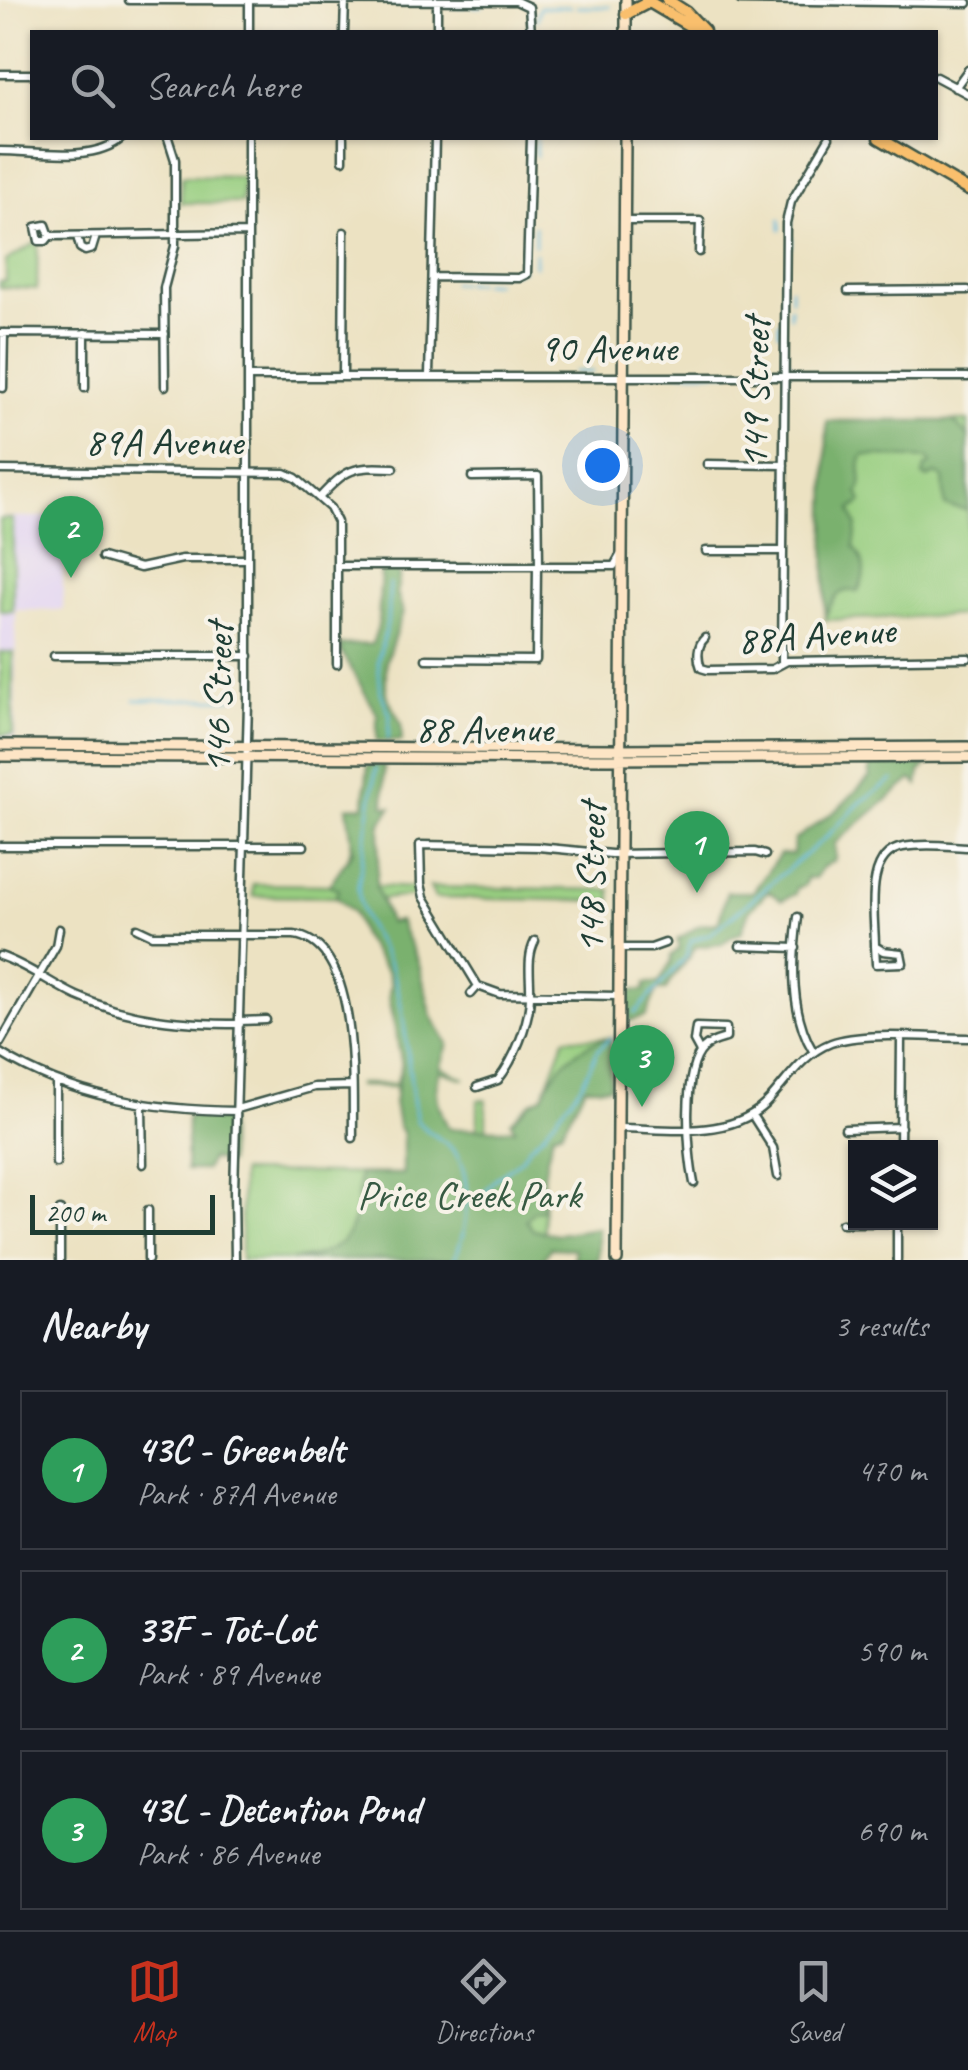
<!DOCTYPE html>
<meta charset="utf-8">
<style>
body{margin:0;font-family:Caveat,sans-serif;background:#20242c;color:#f1f3f6}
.controls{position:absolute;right:30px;bottom:30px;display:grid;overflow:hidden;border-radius:0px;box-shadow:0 2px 8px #0004}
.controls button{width:90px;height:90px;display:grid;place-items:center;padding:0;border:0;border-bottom:2px solid #363941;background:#171b24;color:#f1f3f6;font:50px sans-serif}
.scale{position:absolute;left:30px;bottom:25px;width:185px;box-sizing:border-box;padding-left:10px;border:5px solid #1f3d34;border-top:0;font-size:28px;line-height:35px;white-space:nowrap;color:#1f3d34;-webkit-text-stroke:8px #f7f3e8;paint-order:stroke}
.you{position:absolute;left:602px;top:465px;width:35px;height:35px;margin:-25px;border:8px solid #fff;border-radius:50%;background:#1a73e8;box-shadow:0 0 0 15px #1a73e833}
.badge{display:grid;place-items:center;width:65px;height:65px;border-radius:50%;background:#c8321e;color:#fff;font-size:32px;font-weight:700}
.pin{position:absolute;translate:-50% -82px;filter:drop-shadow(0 2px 5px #0008)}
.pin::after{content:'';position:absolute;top:52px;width:35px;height:30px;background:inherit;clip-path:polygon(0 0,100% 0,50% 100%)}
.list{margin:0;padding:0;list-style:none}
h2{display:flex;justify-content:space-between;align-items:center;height:130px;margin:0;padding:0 40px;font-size:42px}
h2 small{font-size:32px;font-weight:400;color:#9ea1a6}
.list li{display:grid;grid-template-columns:65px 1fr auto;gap:30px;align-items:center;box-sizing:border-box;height:160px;margin:0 20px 20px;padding:0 20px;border:2px solid #363941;border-radius:0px}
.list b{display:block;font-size:38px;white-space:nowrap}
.list p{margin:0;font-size:32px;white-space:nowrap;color:#9ea1a6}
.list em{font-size:32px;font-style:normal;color:#9ea1a6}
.icon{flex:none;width:55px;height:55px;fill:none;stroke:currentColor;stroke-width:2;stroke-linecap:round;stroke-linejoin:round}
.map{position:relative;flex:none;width:968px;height:1260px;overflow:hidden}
.search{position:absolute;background:#171b24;box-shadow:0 2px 8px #0004;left:30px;right:30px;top:30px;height:110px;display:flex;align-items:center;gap:25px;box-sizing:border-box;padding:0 35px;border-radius:0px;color:#9ea1a6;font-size:38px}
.sheet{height:670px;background:#171b24}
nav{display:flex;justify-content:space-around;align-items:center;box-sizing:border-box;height:140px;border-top:2px solid #363941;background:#171b24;font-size:28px;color:#9ea1a6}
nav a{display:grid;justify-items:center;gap:5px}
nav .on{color:#c8321e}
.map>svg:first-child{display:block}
.built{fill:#e2d4f3}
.green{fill:#98ce80;stroke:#5c865a;stroke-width:2.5}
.forest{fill:#7ab16e;stroke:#4c7751;stroke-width:2.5}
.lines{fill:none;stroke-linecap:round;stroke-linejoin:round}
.stream{stroke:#60b9dd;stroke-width:2.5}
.street-casing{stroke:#3e5649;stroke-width:11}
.secondary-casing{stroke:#3e5649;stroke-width:14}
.primary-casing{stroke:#3e5649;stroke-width:15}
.street{stroke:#fff;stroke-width:6}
.secondary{stroke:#fde5c5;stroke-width:9}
.primary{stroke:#f9bf6d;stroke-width:10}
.labels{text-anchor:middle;stroke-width:8;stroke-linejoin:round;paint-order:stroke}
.street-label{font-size:40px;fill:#1f3d34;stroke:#f7f3e8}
.park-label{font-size:40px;fill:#375a43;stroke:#f7f3e8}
</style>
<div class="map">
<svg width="968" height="1260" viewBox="0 0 968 1260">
<rect width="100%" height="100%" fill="#f7f3e8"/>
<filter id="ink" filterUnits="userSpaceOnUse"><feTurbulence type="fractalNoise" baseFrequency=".01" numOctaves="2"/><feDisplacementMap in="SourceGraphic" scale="20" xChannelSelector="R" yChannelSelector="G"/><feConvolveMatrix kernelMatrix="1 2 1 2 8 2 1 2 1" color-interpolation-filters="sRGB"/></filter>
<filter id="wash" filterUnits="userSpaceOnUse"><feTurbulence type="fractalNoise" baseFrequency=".0048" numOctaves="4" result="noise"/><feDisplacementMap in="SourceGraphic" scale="40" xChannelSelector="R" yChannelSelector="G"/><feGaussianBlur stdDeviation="2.25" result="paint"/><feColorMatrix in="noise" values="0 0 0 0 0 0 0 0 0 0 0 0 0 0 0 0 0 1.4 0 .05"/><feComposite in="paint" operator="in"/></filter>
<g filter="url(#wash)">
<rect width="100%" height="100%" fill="#ece2c2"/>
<path class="built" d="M 0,517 L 63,517 L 63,610 L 16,610 L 15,738 L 0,738 Z"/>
<path class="green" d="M 182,176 L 243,177 L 242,203 L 181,203 Z
M 35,243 L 38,245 L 37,289 L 0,287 L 0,282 L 6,281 L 6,261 Z
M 827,421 L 968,421 L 968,615 L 825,620 Z
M 0,519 L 13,519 L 13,611 L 0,611 Z
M 0,652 L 13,652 L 13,735 L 0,735 Z
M 368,765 L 384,765 L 384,806 L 391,807 L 381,823 L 376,886 L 414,888 L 416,896 L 381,899 L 389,923 L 399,921 L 418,961 L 432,1017 L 448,1044 L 440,1067 L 465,1079 L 439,1071 L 435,1103 L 449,1129 L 478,1129 L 478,1100 L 486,1100 L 486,1129 L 516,1129 L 511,1122 L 530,1103 L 543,1096 L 565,1038 L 611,1038 L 610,1087 L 585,1087 L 562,1130 L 553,1133 L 543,1175 L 544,1231 L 540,1260 L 241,1260 L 241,1172 L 403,1174 C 403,1162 405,1150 403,1138 C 401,1120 393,1107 396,1087 L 358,1086 L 358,1084 L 396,1084 L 402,1065 L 389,995 L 391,984 L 388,973 L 362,936 L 353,912 L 336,897 L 253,896 L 253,884 L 329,885 C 357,853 353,843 347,807 L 364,806 Z
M 430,887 L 611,890 L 611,901 L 435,898 Z"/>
<path class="forest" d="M 827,421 L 953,421 L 968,436 L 968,510 L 945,506 L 943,478 L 936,474 L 927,478 L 923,476 L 925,467 L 931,464 L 929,459 L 864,455 C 855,467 867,481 858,492 L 862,502 L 851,510 L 857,526 L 854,547 C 866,560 867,577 857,592 C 838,586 832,602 825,617 Z
M 381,571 L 400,572 L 397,593 L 403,612 L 386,661 L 386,694 L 401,723 L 402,741 L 377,741 L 377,714 L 341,651 L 341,645 L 372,644 L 378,626 Z
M 368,765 L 384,765 L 384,806 L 391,807 L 381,823 L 376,887 L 389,923 L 399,921 L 418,961 L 432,1017 L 448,1044 C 436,1081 430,1093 449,1129 L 515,1129 L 511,1122 L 530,1103 L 543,1096 C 553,1067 581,1042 611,1038 L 610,1087 L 585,1087 L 562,1130 L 553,1133 L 543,1175 L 543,1210 L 534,1211 L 526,1220 L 533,1230 L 558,1234 L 598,1228 L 598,1260 L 574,1260 L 574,1249 L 550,1248 L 543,1260 L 292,1260 C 353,1252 357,1228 359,1174 L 403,1174 L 403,1133 L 398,1126 L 394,1102 L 402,1065 L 389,995 L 391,984 L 388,973 L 362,936 L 353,912 L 336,897 L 338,889 L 329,885 L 353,851 L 347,807 L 364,806 Z
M 870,765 L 928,765 L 920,772 L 918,785 L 912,779 L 835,843 L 835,860 L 822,868 L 815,878 L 807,878 L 805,885 L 796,888 L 796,894 L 782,900 L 768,891 L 749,911 L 741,933 L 732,936 L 722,944 L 695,947 C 688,965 671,974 666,990 L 657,990 L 646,1016 L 629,1021 L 629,991 L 645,990 L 646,983 L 659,983 L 672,960 L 671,956 L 679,949 L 677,940 L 700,925 L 718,923 L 727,892 L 753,892 L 780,854 L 793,854 L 794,840 L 838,809 L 870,777 Z
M 187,1116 L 228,1117 L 228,1163 L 211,1159 L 205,1170 L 186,1170 Z"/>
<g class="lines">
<path class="stream" d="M 451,6 L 467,6
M 472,6 L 482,6
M 577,7 L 610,7
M 537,20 L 540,7 L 571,7
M 536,156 L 536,138
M 791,226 L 792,215
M 780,230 L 780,220
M 535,246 L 535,226
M 791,247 L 792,238
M 535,266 L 535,253
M 449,272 L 463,272
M 469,272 L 506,272
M 513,272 L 523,269
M 453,283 L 461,283
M 465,283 L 477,283
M 483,283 L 495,283
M 914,297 L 924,297
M 791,299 L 791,288
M 790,316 L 790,307
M 779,333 L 779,322
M 790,371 L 790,361
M 574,372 L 592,372
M 638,372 L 661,372
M 669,372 L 731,372
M 135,700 L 233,699
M 388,739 L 390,715 L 381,693 L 378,661 L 387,624 L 390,584
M 376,769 L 358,887 C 361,931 381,938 393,973 C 408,1020 407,1073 417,1121 C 428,1134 444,1139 454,1151 C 474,1177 467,1232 454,1260
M 635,1013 L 686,957 L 691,941 L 712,933 L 825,838 L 861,802 L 893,780
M 466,1198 L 483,1194 L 495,1179 L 521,1160 L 529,1147 L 543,1134 L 582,1084 L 598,1050 L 610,1038"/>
</g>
</g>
<g filter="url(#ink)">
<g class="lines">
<g class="street-casing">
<path id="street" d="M 129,0 L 516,1 L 529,7 L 531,32
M 740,0 L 968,3
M 249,32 L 249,0
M 344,32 L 345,1
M 437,32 L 437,1
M 0,74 L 32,74
M 936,77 L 968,94
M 955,88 L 968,70
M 0,151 C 37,151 92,163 122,138
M 343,160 L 343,138
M 625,221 L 700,221 L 699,252
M 50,236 L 46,241 L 39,241 L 36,227 L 46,225 L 50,236 L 248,233
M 77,236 L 80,248 L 85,251 L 92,249 L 96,236
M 434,277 L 519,278 L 527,274 L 531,138
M 848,291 L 968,290
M 0,333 L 165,334
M 85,333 L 85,388
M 343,376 L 344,232
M 429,376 L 435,138
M 248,377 L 968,377
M 165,386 L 164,288 L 175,246 L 175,160 L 168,138
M 3,388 L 4,333
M 707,464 L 784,465
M 0,470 L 285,473 L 296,478 L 330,508 L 337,522 L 337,664
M 472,477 L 538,476 L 539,566
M 319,498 C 347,468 353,466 394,468
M 706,551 L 783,551
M 102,557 L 140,568 L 182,559 L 248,559
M 338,566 L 614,566 L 622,552
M 705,638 C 697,645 697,658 701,668 L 708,670 L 772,669 L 787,661 L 968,658
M 54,656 L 249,656
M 426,659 L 536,660 L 537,566
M 782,661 L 786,223 L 791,202 L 829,138
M 0,846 L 304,846
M 798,917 C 792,961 790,1013 813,1051
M 137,928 L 152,935 L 294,935 C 361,944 352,1089 353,1138
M 740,946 L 796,948
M 875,946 C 875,917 863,854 903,847 C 924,843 947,846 968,847
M 875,946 L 883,951 L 901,953 L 903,963 L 876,964 Z
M 619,948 L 651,948 L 665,943
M 0,956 C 27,965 51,984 77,996 C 129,1020 184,1024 240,1024
M 471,994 L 478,986
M 618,996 L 500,994 L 478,986 L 424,897 L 421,884 L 420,845 L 538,847 L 611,854 L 755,852 L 765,855
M 240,1021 L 266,1020
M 0,1043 L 56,946 L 59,929
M 0,1053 C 73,1098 153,1110 237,1111
M 56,1082 L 56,1163
M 477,1087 L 498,1080 C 514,1060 529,1024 530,997 C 531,978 526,958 535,941
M 142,1106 L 143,1164
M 237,1109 L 314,1087 L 352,1086
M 752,1115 L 773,1148 L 778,1176
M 617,1128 C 668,1128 733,1141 770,1099 C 789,1078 803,1054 831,1043 C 863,1031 931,1038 968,1038
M 845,1129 L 901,1127
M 900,1148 L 901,1038
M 694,1183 C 688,1154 681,1069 704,1048 C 710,1042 719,1040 726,1038 L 726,1028 L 696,1027 L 694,1041 L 700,1052
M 842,1223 L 897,1223
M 60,1260 L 60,1210
M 148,1260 L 148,1210
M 235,1260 L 234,1191 L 248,704 L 248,138
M 897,1260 L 897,1222"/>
</g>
<g class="secondary-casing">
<path id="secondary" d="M 626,32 L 626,0
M 0,745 L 614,749 L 968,747
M 0,756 L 609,759 L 968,757
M 617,1260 L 625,138"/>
</g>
<g class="primary-casing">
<path id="primary" d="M 646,0 L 700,32
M 667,0 L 686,12 L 704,31
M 626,14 L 649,2
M 879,138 L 968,190"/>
</g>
<use href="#street" class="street"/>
<use href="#secondary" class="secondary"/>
<use href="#primary" class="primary"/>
</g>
</g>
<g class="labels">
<g class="street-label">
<text x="608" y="361">90 Avenue</text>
<text transform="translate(754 393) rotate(-89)" y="14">149 Street</text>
<text x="164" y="455">89A Avenue</text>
<text transform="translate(816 634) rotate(-4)" y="14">88A Avenue</text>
<text transform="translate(217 698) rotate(-89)" y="14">146 Street</text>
<text x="484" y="742">88 Avenue</text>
<text transform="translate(590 878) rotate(-89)" y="14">148 Street</text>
</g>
<g class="park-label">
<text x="469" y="1208">Price Creek Park</text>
</g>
</g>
</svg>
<div class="controls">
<button><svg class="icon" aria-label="layers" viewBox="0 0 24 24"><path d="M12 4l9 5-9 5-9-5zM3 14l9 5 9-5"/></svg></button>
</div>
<div class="scale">200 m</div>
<div class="you"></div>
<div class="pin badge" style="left:697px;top:893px;background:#2e9e5b">1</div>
<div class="pin badge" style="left:71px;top:578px;background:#2e9e5b">2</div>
<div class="pin badge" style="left:642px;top:1107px;background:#2e9e5b">3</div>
<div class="search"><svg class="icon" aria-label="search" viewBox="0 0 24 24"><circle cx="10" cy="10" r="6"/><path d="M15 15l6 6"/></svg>Search here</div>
</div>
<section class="sheet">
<h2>Nearby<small>3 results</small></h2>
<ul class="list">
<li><span class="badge" style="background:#2e9e5b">1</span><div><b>43C - Greenbelt</b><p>Park · 87A Avenue</p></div><em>470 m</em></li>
<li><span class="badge" style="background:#2e9e5b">2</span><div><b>33F - Tot-Lot</b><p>Park · 89 Avenue</p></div><em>590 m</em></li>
<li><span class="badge" style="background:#2e9e5b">3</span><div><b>43L - Detention Pond</b><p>Park · 86 Avenue</p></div><em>690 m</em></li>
</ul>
</section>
<nav>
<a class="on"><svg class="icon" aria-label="map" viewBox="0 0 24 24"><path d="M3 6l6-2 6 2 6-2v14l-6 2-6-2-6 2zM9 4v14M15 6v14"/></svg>Map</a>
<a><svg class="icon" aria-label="directions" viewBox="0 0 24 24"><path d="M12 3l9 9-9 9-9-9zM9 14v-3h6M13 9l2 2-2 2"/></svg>Directions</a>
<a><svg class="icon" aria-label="saved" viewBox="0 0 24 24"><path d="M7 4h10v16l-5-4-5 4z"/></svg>Saved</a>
</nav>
